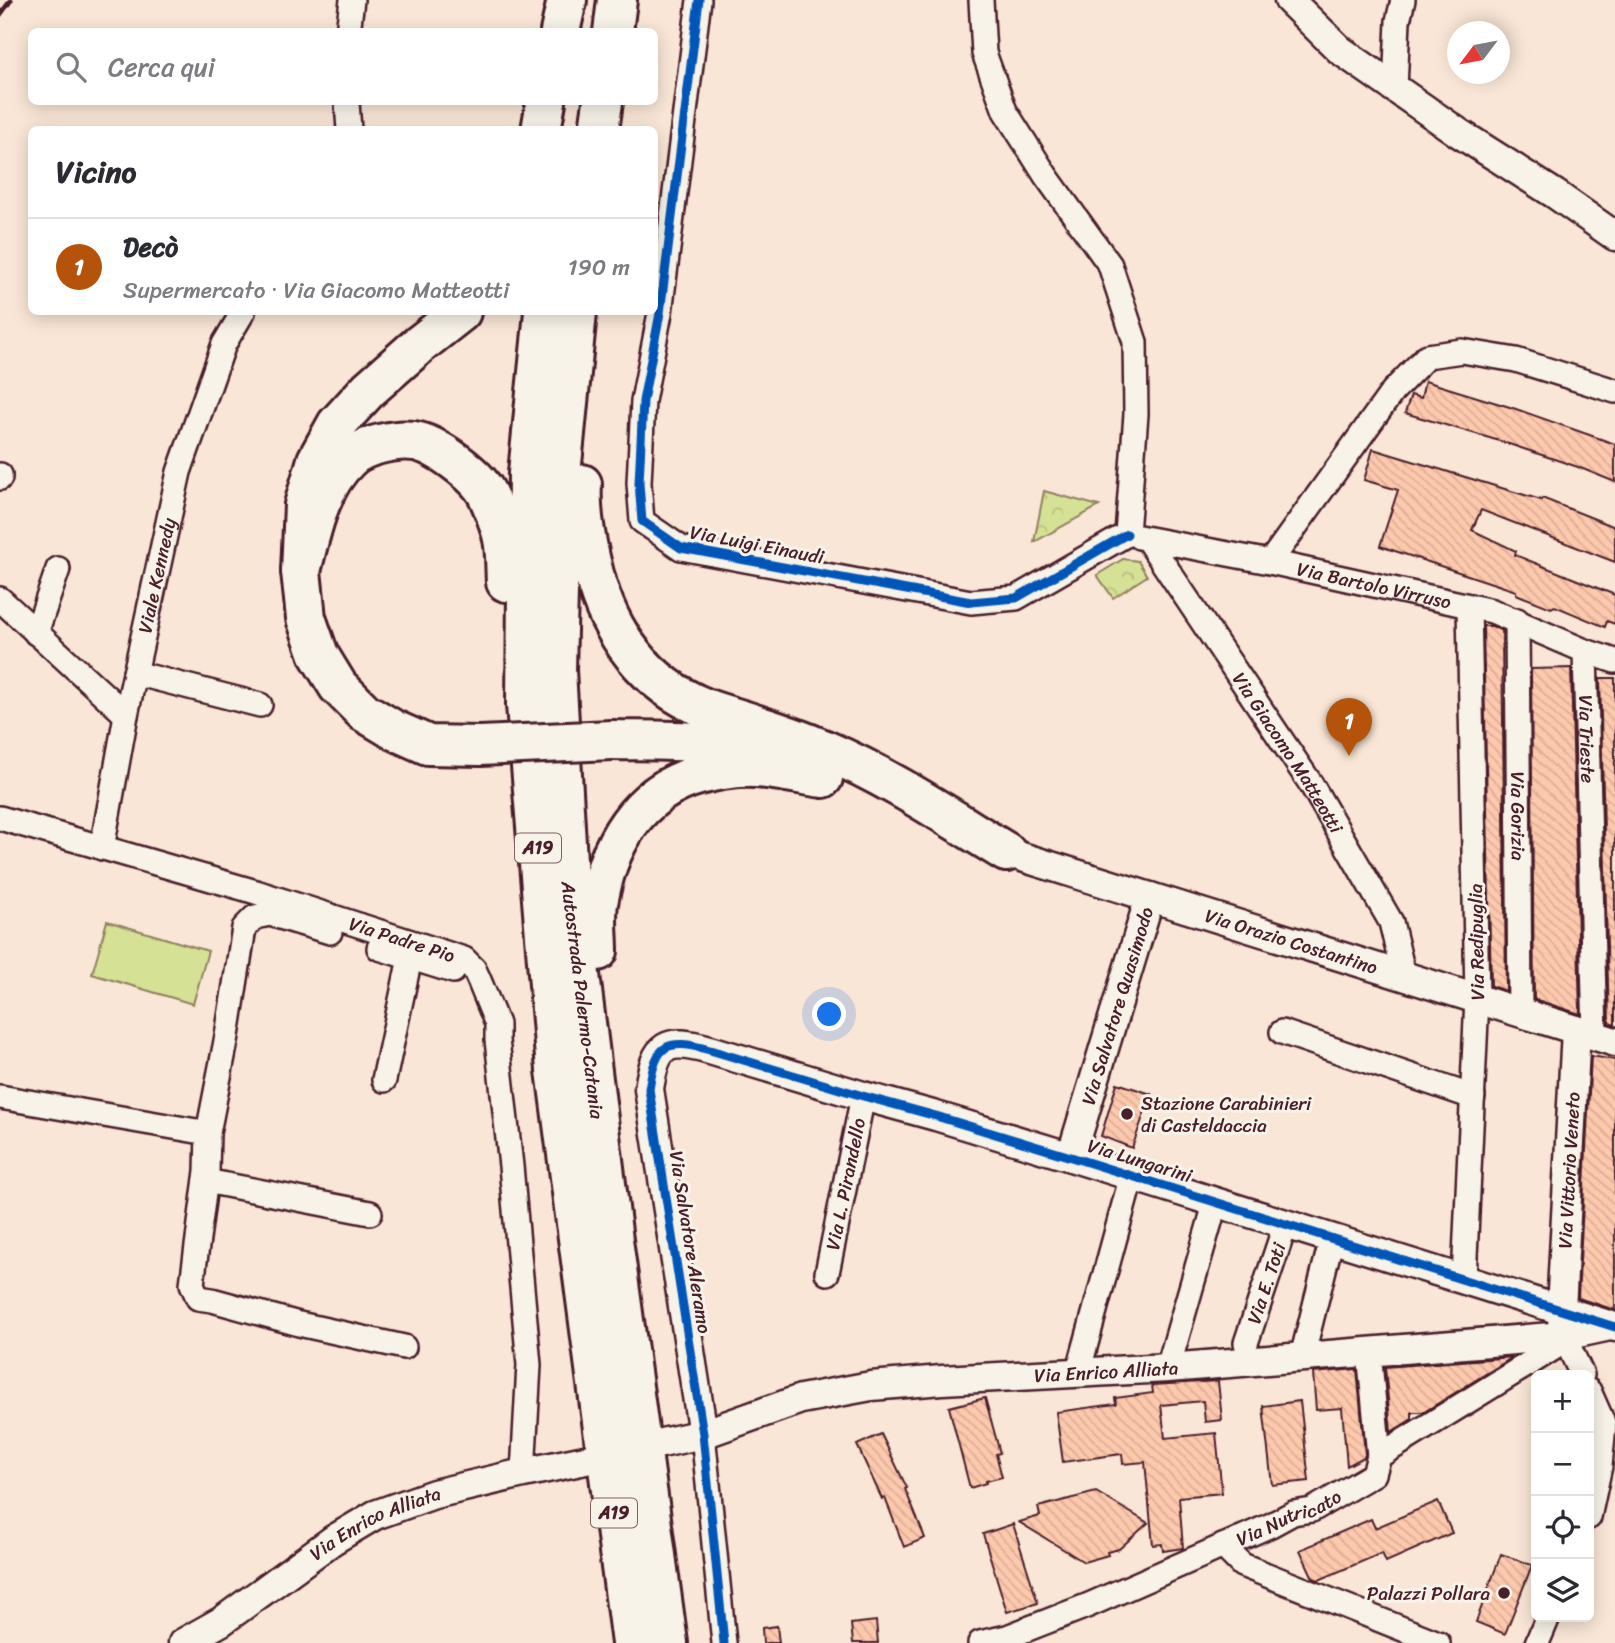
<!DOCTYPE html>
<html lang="it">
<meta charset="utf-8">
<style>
body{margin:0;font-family:Sriracha,sans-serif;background:#f2f2f3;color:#2b2b33}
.controls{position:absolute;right:21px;bottom:21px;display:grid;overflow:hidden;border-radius:10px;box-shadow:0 4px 18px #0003}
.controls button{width:63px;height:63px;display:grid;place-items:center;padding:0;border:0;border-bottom:2px solid #e1e1e2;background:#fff;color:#2b2b33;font:35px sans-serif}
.compass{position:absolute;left:1447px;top:21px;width:63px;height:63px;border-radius:50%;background:#fff;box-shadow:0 4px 18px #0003;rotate:238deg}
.you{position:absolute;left:830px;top:1015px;width:24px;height:24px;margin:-18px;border:5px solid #fff;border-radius:50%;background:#1a73e8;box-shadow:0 0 0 10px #1a73e833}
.badge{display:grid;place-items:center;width:46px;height:46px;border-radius:50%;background:#b45309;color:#fff;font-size:23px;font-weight:700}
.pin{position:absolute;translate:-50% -58px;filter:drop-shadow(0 2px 4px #0008)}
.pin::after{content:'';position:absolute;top:37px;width:24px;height:21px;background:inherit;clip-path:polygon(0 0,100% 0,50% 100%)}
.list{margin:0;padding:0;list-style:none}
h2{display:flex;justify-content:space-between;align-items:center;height:91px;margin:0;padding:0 28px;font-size:30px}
h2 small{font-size:23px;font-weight:400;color:#7c7c81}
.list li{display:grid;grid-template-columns:46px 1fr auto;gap:21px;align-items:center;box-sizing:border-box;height:98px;padding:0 28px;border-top:2px solid #e1e1e2}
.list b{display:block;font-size:26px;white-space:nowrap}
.list p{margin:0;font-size:23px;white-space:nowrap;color:#7c7c81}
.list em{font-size:23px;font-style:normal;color:#7c7c81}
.icon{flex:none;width:38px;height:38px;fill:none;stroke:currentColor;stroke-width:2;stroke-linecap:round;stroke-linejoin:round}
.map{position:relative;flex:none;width:1615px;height:1643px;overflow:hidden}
.search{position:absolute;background:#fff;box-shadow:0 4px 18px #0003;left:28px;top:28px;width:630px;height:77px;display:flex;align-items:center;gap:18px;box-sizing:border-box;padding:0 24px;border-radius:10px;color:#7c7c81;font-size:26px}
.panel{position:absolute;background:#fff;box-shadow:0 4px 18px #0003;left:28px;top:126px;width:630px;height:189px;border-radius:10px}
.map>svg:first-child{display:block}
.forest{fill:url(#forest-crowns);stroke:#908060;stroke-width:2}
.pitch{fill:#d5e194;stroke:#908060;stroke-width:2}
.building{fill:url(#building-back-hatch);stroke:#4a1f2b;stroke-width:2}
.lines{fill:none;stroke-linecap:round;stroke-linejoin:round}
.minor-casing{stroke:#4a1f2b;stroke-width:28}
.tertiary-casing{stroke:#4a1f2b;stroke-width:33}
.motorway-casing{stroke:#4a1f2b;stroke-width:44}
.minor{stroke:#f7f3e8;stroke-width:23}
.tertiary{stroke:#f7f3e8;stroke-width:28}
.motorway{stroke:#f7f3e8;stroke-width:38}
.rail{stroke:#4a1f2b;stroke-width:5}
.motorway-bridge-casing{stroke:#4a1f2b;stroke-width:44;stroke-linecap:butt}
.motorway-bridge{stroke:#f7f3e8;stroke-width:38}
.cycleway-casing{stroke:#f7f3e8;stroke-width:13}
.cycleway{stroke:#0057b8;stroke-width:9}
.poi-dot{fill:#4a1f2b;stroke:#f7f3e8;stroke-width:2.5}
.labels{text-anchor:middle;stroke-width:6;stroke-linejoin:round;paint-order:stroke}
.shield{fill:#f7f3e8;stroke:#7e5f64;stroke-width:2}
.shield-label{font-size:18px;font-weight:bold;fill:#4a1f2b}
.street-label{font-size:19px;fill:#4a1f2b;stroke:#f7f3e8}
.poi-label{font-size:19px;fill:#4a1f2b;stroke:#f7f3e8;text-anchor:start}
</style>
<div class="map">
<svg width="1615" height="1643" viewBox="0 0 1615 1643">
<defs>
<pattern id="forest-crowns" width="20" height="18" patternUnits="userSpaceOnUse" patternTransform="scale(1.75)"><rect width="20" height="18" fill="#d5e194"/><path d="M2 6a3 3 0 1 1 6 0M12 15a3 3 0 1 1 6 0" fill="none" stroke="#b8c180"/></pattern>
<pattern id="building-back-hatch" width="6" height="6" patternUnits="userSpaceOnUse" patternTransform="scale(1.75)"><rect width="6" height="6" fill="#fdc9ad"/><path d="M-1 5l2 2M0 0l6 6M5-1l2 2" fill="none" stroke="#daac95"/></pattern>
</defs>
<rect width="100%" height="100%" fill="#f9e6d6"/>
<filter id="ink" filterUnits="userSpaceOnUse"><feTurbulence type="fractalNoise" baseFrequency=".0143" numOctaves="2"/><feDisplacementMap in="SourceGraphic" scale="14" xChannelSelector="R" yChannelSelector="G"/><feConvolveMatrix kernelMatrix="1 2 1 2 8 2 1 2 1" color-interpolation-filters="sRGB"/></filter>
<g filter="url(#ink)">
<path class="forest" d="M 1044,491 L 1099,506 L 1034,542 Z
M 1123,559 L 1138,561 L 1147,576 L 1113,598 L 1097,575 Z"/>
<path class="pitch" d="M 107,921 L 208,951 L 193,1004 L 92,974 Z"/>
<path class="building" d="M 1425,381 L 1513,408 L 1615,444 L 1615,482 L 1578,467 L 1503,442 L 1405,413 L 1411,395 L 1421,398 Z
M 1373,449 L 1541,500 L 1542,498 L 1615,527 L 1615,562 L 1481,510 L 1472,530 L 1516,551 L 1515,555 L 1615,595 L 1615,624 L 1607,621 L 1605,627 L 1555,606 L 1551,608 L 1516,594 L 1516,591 L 1380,546 L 1398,490 L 1364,480 Z
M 1483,626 L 1492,626 L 1502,631 L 1506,991 L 1491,986 Z
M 1571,668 L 1580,1014 L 1534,999 L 1531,669 Z
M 1600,678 L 1615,678 L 1615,1025 L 1609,1023 Z
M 1591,1056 L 1615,1060 L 1615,1310 L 1578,1298 Z
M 1117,1083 L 1151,1094 L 1132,1148 L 1101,1136 Z
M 1513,1357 L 1424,1412 L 1412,1412 L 1412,1419 L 1391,1432 L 1385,1367 Z
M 1357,1369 L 1365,1455 L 1364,1457 L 1347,1466 L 1342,1408 L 1316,1410 L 1313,1373 Z
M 1218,1381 L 1222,1420 L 1205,1422 L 1203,1401 L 1161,1405 L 1165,1438 L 1216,1433 L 1222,1493 L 1179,1497 L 1183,1548 L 1163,1551 L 1162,1544 L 1153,1545 L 1145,1462 L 1123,1464 L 1122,1454 L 1063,1462 L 1056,1412 L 1116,1404 L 1115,1398 L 1153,1393 L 1152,1385 Z
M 985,1398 L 1000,1453 L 996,1454 L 1002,1477 L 986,1481 L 986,1483 L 970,1488 L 949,1407 Z
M 1300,1401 L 1309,1481 L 1272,1485 L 1263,1406 Z
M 881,1434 L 907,1488 L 905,1489 L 925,1538 L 904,1547 L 885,1498 L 882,1499 L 857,1445 Z
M 1096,1492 L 1148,1523 L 1119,1549 L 1107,1552 L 1108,1555 L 1084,1562 L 1019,1522 L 1040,1516 L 1038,1507 Z
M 1438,1501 L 1452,1533 L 1386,1562 L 1382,1553 L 1319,1580 L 1313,1578 L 1300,1550 L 1371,1519 L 1375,1528 Z
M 1013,1524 L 1038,1603 L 1007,1612 L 983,1534 Z
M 1501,1554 L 1532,1565 L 1505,1634 L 1476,1622 Z
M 876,1621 L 878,1643 L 853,1643 L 851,1624 Z
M 777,1626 L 779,1643 L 763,1643 L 762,1628 Z"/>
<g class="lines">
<g class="minor-casing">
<g id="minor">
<path d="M 699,0 L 660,313 L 643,401 L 639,483 L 642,521 L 681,548 L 971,602 L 1016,598 L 1127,534"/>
<path d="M 981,0 L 984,53 L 1005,111 L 1046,176 L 1110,265 L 1135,342 L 1136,414 L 1127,534"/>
<path d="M 348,32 L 352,0"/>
<path d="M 1395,88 L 1398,21 L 1403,0"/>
<path d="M 347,102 L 349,130"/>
<path d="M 0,475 L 0,478"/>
<path id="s1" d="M 1139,537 L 1270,562 L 1492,611 L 1585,651 L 1615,661"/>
<path id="s2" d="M 1147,539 L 1311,784 L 1391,922 L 1404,976"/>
<path d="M 1270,562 L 1393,391 L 1427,356 L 1462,351 L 1516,360 L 1615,391"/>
<path d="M 0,599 L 126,715"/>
<path id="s3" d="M 1517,620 L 1520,1012"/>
<path d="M 36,633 L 58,569"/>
<path id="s4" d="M 1585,651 L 1595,1036"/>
<path d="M 135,673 L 260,705"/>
<path id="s5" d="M 0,818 L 256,892 L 464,959 L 474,969 L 479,980 L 497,1024 L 497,1040 L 511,1166 L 529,1365 L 523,1473"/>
<path id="s6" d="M 102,848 L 126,715 L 179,472 L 224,344 L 243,312"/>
<path d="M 330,932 L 270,914 L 255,917 L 244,928 L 227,1036 L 208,1133 L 207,1171 L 192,1284 L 198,1298 L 212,1300 L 299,1324 L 404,1347"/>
<path d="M 379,948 L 453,971"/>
<path d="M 1282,1032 L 1473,1097"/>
<path d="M 384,1080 L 410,958"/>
<path d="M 0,1097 L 208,1133"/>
<path d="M 206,1181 L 370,1213"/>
<path id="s7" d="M 827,1273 L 863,1096"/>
<path d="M 1464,1279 L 1477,998 L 1469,606"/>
<path id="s8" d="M 1246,1343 L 1286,1223"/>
<path d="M 1369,1352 L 1379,1456"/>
<path d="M 1302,1357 L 1332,1238"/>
<path d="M 1168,1368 L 1216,1201"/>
<path d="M 1078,1373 L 1132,1175"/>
<path d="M 1589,1391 L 1604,1425 L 1600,1466 L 1589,1517"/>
<path d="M 703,1434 L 724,1643"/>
<path d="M 1223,1546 L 1242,1565 L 1438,1643"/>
<path id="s9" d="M 980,1643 L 1007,1637 L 1089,1605 L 1271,1525 L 1293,1513 L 1312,1510 L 1374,1474 L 1379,1456 L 1554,1348 L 1564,1336 L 1582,1375"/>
<path d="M 1537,1643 L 1548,1617"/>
</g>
</g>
<g class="tertiary-casing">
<g id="tertiary">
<path d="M 1289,0 L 1340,50 L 1459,133 L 1555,194 L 1615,236"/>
<path id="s10" d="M 1006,852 L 1615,1042"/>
<path id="s11" d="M 1071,1157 L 1150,897"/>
<path id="s12" d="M 1563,1326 L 1561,1310 L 1576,1030"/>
<path d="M 703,1434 L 649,1089 C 656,1043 666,1038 710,1050 L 863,1096 L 936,1116 L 1071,1157 L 1615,1327"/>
<path id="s13" d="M 657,1444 L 703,1434 L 801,1399 L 871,1386 L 942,1380 L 1168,1368 L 1564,1336 L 1610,1326"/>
<path id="s14" d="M 183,1643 L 222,1621 L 333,1540 L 375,1515 L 434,1494 L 523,1473 L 590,1459"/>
</g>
</g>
<g class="motorway-casing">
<g id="motorway">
<path d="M 560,32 L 567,0"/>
<path d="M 613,32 L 617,0"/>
<path d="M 541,130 L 546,102"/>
<path d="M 599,130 L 603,102"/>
<path d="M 461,312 L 419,345 L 369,389 L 337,424 L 317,460 L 304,505 L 301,571 L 306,618 L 319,655 L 338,686 L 364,712 L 394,730 L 428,745 L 480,746"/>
<path d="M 544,312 L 528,473 L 526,705 L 556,1070 L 631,1643"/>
<path id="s15" d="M 577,312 L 561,474 L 556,670 L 568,878 L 613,1240 L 668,1643"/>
<path d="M 582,484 C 580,512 587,547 594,574 C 609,633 646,685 705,708 C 723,715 742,719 760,726 C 782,733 804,741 825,750 C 889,777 947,816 1006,852"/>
<path d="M 301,571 C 311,533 319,487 349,459 C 363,445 396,439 414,441 C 436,444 477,475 487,494 C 492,504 501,528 503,539 C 506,553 505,568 506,582"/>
<path d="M 612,740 C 663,741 715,738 763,756"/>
<path d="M 598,951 C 598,934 595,914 599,898 C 611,834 646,784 712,772 C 726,769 741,767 755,768 C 777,769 801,775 823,778"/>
</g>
</g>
<use href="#minor" class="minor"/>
<use href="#tertiary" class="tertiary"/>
<use href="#motorway" class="motorway"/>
<path class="rail" d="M 0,15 L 11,0"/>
<g class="motorway-bridge-casing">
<path id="motorway-bridge" d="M 480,746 L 612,740"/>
</g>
<use href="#motorway-bridge" class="motorway-bridge"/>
<g class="cycleway-casing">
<path id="cycleway" d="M 699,0 L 660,313 L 643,401 L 639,483 L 642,521 L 681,548 L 971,602 L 1016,598 L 1127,534
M 724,1643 L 703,1434 L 649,1089 C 656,1043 666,1038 710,1050 L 863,1096 L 936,1116 L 1071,1157 L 1615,1327"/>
</g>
<use href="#cycleway" class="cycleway"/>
</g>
</g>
<g class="poi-dot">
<circle cx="1127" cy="1114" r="7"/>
<circle cx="1504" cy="1593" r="7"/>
</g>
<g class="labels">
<g class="shield">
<rect x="515" y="833.5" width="46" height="29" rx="5"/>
<rect x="591" y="1498.5" width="46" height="29" rx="5"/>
</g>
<g class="shield-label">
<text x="538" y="854">A19</text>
<text x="614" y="1519">A19</text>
</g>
<g class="street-label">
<text transform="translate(757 544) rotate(11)" y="7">Via Luigi Einaudi</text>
<text dy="7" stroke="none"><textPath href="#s6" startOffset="278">Viale Kennedy</textPath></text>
<text dy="7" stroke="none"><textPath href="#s1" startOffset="240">Via Bartolo Virruso</textPath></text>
<text dy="7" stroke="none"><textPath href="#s4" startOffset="88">Via Trieste</textPath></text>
<text dy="7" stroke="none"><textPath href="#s2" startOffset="256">Via Giacomo Matteotti</textPath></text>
<text dy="7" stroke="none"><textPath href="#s3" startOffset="196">Via Gorizia</textPath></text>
<text dy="7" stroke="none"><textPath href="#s5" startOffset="420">Via Padre Pio</textPath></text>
<text dy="7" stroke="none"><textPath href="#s10" startOffset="299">Via Orazio Costantino</textPath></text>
<text transform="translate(1476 942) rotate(-91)" y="7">Via Redipuglia</text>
<text dy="7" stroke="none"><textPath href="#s15" startOffset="690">Autostrada Palermo-Catania</textPath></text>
<text dy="7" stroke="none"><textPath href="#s11" startOffset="158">Via Salvatore Quasimodo</textPath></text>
<text transform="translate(1140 1160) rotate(17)" y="7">Via Lungarini</text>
<text dy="7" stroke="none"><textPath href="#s12" startOffset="156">Via Vittorio Veneto</textPath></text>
<text dy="7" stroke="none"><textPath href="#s7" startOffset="91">Via L. Pirandello</textPath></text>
<text transform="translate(691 1242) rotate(81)" y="7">Via Salvatore Aleramo</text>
<text dy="7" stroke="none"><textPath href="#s8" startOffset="63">Via E. Toti</textPath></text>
<text dy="7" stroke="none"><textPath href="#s13" startOffset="458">Via Enrico Alliata</textPath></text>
<text dy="7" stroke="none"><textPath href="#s9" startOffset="334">Via Nutricato</textPath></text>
<text dy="7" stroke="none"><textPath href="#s14" startOffset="228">Via Enrico Alliata</textPath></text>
</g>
<g class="poi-label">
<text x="1141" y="1110">Stazione Carabinieri<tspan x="1141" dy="22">di Casteldaccia</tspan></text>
<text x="1490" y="1600" text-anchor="end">Palazzi Pollara</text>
</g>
</g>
</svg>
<div class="controls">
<button>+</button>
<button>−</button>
<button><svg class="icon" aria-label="locate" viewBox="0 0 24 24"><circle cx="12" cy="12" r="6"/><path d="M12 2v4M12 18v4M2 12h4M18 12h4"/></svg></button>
<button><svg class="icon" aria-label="layers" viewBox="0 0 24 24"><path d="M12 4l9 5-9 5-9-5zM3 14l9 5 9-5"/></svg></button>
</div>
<svg class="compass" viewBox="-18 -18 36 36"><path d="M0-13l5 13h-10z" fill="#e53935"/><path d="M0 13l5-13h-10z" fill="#7c7c81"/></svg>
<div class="you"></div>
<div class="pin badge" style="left:1349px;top:756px">1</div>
<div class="search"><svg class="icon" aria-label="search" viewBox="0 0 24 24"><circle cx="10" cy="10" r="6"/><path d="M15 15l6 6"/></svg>Cerca qui</div>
<section class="panel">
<h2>Vicino<small></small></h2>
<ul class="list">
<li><span class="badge">1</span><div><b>Decò</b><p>Supermercato · Via Giacomo Matteotti</p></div><em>190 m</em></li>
</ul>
</section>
</div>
